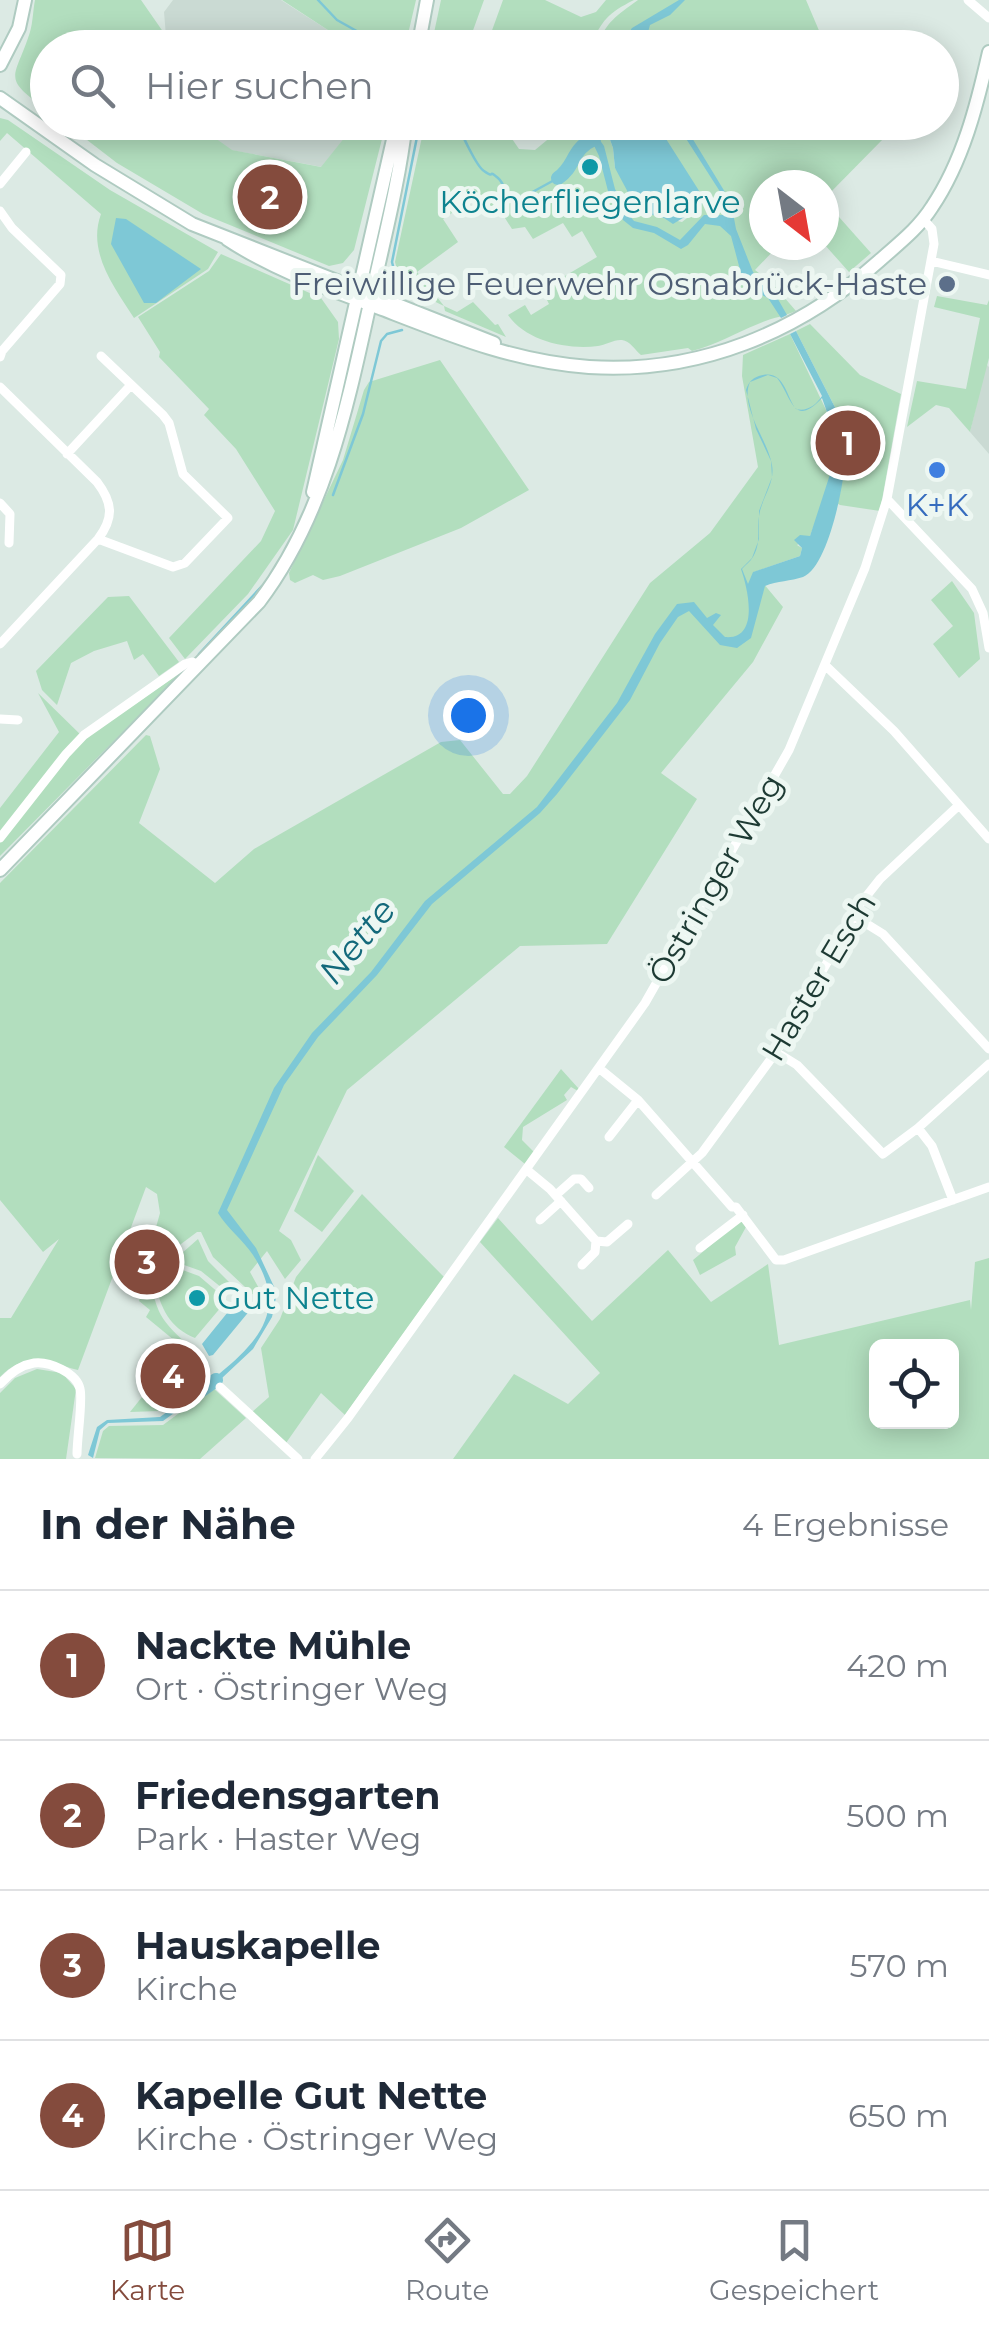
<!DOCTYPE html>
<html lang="de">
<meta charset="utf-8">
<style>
body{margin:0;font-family:Montserrat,sans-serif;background:#f2f2f3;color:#1f2937}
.controls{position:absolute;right:30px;bottom:30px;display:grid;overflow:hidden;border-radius:15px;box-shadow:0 5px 25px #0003}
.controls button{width:90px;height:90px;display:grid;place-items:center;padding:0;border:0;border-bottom:2px solid #e0e1e3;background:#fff;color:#1f2937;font:50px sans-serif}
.compass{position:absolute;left:749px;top:170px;width:90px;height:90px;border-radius:50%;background:#fff;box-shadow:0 5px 25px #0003;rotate:149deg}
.you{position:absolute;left:468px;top:715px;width:35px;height:35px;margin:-25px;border:8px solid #fff;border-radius:50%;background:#1a73e8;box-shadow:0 0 0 15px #1a73e833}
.badge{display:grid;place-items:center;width:65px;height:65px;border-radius:50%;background:#844b3d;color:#fff;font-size:32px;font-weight:700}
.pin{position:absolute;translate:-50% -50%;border:5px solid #fff;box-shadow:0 2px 10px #0006}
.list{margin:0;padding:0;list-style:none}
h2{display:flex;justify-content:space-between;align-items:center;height:130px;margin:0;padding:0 40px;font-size:42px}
h2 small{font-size:32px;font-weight:400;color:#747a83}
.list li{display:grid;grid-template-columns:65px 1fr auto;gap:30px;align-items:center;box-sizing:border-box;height:150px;padding:0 40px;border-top:2px solid #e0e1e3}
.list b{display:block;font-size:38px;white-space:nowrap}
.list p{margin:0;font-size:32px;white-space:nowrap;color:#747a83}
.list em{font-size:32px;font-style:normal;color:#747a83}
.icon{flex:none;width:55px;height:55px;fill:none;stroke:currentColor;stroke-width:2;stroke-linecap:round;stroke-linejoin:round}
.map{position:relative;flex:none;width:989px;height:1459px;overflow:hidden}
.search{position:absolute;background:#fff;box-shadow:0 5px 25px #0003;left:30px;right:30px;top:30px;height:110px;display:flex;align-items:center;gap:25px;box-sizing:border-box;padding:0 35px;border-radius:55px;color:#747a83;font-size:38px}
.sheet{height:730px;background:#fff}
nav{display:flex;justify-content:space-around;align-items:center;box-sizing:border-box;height:140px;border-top:2px solid #e0e1e3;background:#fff;font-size:28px;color:#747a83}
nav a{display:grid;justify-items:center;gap:5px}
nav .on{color:#844b3d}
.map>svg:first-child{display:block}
.built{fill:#cadad3}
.green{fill:#b2debe;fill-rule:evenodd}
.water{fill:#7ec8d6}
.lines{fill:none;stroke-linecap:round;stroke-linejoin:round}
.stream{stroke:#7ec8d6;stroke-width:2.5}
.river{stroke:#7ec8d6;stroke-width:14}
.secondary-casing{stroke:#afcbc1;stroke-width:16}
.street{stroke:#fff;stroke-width:9}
.secondary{stroke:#fff;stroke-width:12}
.culture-dot{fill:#0f9aa8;stroke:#edf7f2;stroke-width:4}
.service-dot{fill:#5c6f8a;stroke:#edf7f2;stroke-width:4}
.shop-dot{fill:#3f7fe0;stroke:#edf7f2;stroke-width:4}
.labels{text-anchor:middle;stroke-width:10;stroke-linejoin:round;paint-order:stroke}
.culture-label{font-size:32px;fill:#0d838f;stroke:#edf7f2}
.service-label{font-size:32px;fill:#4e5e75;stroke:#edf7f2;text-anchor:end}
.shop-label{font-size:32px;fill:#366cbe;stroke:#edf7f2}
.street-label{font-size:32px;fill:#1d3a33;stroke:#edf7f2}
.water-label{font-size:35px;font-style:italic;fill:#13697b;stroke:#edf7f2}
</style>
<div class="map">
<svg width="989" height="1459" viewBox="0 0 989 1459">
<rect width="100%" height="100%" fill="#dceae4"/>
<path class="built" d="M 173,0 L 281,0 L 334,34 L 331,47 L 185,47 L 166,36 L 164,12 Z
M 209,122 L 346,122 L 354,127 L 322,167 L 231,150 L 207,133 Z
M 986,364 L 989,367 L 989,454 L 970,432 Z"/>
<path class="green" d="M 35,0 L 141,0 L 166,36 L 185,47 L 48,48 L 47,110 C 0,76 15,80 30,32 C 33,22 33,10 35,0 Z
M 282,0 L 416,0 L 405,47 L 331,48 L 334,34 Z
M 441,0 L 484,0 L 467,47 L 431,47 Z
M 503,0 L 545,0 L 581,17 L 596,12 L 606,0 L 634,0 C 608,13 602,20 590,47 L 486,47 Z
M 638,0 L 806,0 L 826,47 L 595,48 C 608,20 615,17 638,0 Z
M 0,118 L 8,120 L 110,190 L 218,252 L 208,269 L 134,318 C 114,287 87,252 101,214 L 7,133 L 0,141 Z
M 65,123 L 209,123 L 208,133 L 232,150 L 321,167 L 353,127 L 346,123 L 386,123 L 354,250 L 343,263 L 329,266 L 203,214 L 117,163 Z
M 425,123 L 501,123 L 519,149 L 535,150 L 558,131 L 562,123 L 604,123 L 613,148 L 615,168 L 664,218 L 682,222 L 701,207 L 661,131 L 651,123 L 876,123 L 885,137 L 824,199 L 824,185 L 764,185 L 764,245 L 779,245 L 755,270 L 771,282 L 796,311 C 783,317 770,318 758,324 C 735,333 716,345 692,351 L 688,348 L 641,355 C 635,350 630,341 622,340 C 615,339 605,345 598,346 C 567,350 526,341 508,315 L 525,305 L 531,315 L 549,304 L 544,294 L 553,283 L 597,257 L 582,231 L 572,237 L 563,223 L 533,239 L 525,227 L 512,229 L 503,215 L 486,214 L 470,201 L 443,219 L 458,242 L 417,272 L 444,306 L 457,312 L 473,302 L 495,325 L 498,324 L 506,337 L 445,311 L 444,306 C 422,295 401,288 395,262 Z
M 831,208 L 871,253 L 849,272 L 824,244 L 824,215 Z
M 221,254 L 321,298 L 338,322 L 339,339 L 293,530 L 248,594 L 185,659 L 169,638 L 261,541 L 275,511 L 236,449 L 204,415 L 209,409 L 159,357 L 160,352 L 138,317 L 209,271 Z
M 937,296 L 987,305 L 989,300 L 989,358 L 970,432 L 949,408 L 936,405 L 907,427 L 917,381 L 966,389 L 980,318 L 934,307 Z
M 810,324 L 860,375 L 901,394 L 880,511 L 840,505 L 825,496 L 810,536 L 797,545 L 802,548 L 800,556 L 754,572 L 783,607 L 753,662 L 661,773 L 697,799 L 607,944 L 520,946 L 347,1090 L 279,1231 L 291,1240 L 301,1260 L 285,1279 L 267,1251 L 250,1272 L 262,1294 L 259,1300 L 213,1257 L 201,1232 L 197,1232 L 169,1253 L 161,1251 L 153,1238 L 160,1213 L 157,1194 L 146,1187 L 78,1370 C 47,1362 25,1351 0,1377 L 0,1318 L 11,1318 L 59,1239 L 43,1252 L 0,1200 L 0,883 L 146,735 L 150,736 L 160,769 L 139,823 L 215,883 L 254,849 L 441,742 L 460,740 L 503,794 L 510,794 L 527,776 L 650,583 L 710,533 L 758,467 L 742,376 L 743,355 L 790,334 L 827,412 L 845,427 L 796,331 Z
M 440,360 L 529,490 L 461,528 L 340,576 L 323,580 L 313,575 L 295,583 L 290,580 L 289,573 L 343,460 L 364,390 L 369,382 Z
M 952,581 L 974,613 L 980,659 L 959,678 L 933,644 L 953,626 L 931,600 Z
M 129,596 L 179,662 L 159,676 L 143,654 L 134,660 L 127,641 L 94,651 L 71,663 L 57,705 L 42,690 L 36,671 L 108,597 Z
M 184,670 L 0,856 L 0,808 L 59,732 L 38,693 L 85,739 Z
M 561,1069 L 579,1089 L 578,1091 L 571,1087 L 564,1095 L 567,1100 L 523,1127 L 522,1140 L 534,1152 L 525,1164 L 504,1147 Z
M 318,1155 L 354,1191 L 322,1232 L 294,1211 Z
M 362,1194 L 444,1277 L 345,1415 L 321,1393 L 286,1443 L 252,1412 L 269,1397 L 261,1348 L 280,1319 L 296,1277 Z
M 498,1218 L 592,1321 L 668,1250 L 711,1302 L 768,1264 L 779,1345 L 970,1300 L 971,1310 L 975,1262 L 989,1258 L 989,1459 L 453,1459 L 514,1374 L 568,1404 L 600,1373 L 480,1242 ZM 876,1346 L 952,1346 L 952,1422 L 876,1422 Z
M 741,1220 L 746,1227 L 735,1247 L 736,1255 L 700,1275 L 693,1260 Z
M 198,1239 L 208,1261 L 233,1286 L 227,1292 L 201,1271 L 173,1261 Z
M 169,1265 L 199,1276 L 227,1300 L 195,1338 C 170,1328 160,1308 155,1281 Z
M 148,1272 C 158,1311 155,1315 187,1344 L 181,1352 L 171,1357 L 180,1345 L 146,1317 L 150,1310 L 139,1301 Z
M 37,1369 L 62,1373 L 76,1389 L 66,1459 L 0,1459 L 0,1393 L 15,1378 Z
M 154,1382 L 166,1391 L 172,1389 L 177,1396 L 159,1411 L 130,1412 Z
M 213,1388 L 246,1418 L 200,1459 L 95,1458 L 103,1431 L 109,1426 L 163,1425 Z"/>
<path class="water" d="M 679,0 L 685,0 L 670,15 L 650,25 L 644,47 L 635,47 L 639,31 L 628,47 L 619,47 L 632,28 Z
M 588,123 L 596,123 L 597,136 L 604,146 L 615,189 L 629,215 L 634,221 L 657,227 L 680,240 L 704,215 L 728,215 L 726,201 L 676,123 L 683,123 L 731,202 L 736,229 L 753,272 L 775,294 L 787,315 L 781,318 L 768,298 L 756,292 L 742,277 L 731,236 L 720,226 L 705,224 L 688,245 L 681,249 L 654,233 L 633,228 L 623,220 L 608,191 L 599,156 L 588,133 Z
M 604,123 L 627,123 L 633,129 L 642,126 L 641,123 L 651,123 L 661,131 L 703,197 L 701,207 L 673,224 L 664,218 L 638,211 L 615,168 L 613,148 Z
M 116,218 L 126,219 L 201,269 L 156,303 L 144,303 L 111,244 Z
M 796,331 L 845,427 L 843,453 L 835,453 L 835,435 L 822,398 C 793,429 792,397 777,378 L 768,375 L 750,382 C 739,407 768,440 772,465 C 775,482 764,495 760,511 C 756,527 762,542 753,557 C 750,562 745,565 742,569 L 748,584 L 753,572 L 800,556 L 802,548 L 794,540 L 800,535 L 810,536 L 835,459 L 845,460 C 844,485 828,567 803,577 C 791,581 777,581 765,586 L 751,638 L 737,648 L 720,645 L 689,611 L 678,617 L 660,643 L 630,700 L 557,794 L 540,813 L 432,904 L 377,975 L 318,1037 L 284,1085 L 227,1210 L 256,1248 L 277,1293 L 272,1317 L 253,1349 L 222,1378 L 219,1374 C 262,1339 287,1307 253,1255 C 243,1240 227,1228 218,1213 L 274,1088 L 312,1033 L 371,972 L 425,901 L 537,807 L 617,703 L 655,634 L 677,604 L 694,602 L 707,618 L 716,613 L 721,615 L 713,625 L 725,637 C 760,640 748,589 741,569 L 752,558 L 759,539 L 759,511 L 772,477 L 771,461 L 756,429 L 746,390 C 749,381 753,377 763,375 C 785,371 786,397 796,409 C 807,412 816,405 822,396 L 790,334 Z
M 247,1300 L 253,1306 L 251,1309 L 213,1355 L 209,1356 L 202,1344 L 236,1302 Z
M 210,1381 L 213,1385 L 163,1421 L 108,1423 L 100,1430 L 93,1458 L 88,1455 L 97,1427 L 107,1420 L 160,1417 Z"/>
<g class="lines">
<path class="stream" d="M 318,0 L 337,20 L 387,48
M 458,122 C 459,130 477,167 484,171 C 497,180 486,168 498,178 C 505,184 504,192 510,199 L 527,195 L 558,178
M 410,292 L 395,274 L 392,262 L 420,122
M 333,495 L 363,414 L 381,341 L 387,334 L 402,330
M 199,654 L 262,586"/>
<path class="river" d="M 558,178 C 576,166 571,149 594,139
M 196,1394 L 216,1380"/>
<g class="secondary-casing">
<path id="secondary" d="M 418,48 L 427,0
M 0,65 L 19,28 L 25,0
M 0,98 L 95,165 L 192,224 L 494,343
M 227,239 C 275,271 332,290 385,310 C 452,336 516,362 589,367 C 698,374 798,333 879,261 C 898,244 918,229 932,207 C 963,161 977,105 989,52
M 313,492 L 397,122
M 0,870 L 259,602 C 325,515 347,408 370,303 C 383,243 399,183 406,122"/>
</g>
<path class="street" d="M 968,0 L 989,18
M 0,184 L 26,152
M 0,211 L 12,228 L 61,275 L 60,284 L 2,351 L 0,357
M 931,261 L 989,275
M 0,387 L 97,482 C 113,503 114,518 98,539 L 0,644
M 67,454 L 130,386
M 887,499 L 972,589 L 983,613 L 989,648
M 0,503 L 10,514 L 9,543
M 98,539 L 173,567 L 185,563 L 228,518 L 183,474 L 169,423 L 163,415 L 101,356
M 826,666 L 894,731 L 989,839
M 0,719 L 18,720
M 0,838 L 66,754 L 84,735 L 185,664 L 192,662 L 199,665
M 854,916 L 883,934 L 989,1049
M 776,1052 L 797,1065 L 883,1154 L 918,1128 L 989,1064
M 600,1069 L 638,1100 L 732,1207 L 736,1207 L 776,1260 L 784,1260 L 989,1187
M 918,1128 L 932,1146 L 953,1200
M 609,1137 L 638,1100
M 527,1170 L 550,1189 L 596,1241
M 556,1195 L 574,1179 L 581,1179 L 589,1188
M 656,1195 L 702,1153 L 776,1052 L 861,903 L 880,879 L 958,806
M 540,1220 L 561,1201
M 596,1241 L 607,1242 L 628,1224
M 700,1248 L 743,1215
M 582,1265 L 595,1252 L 596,1241
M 0,1384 C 9,1374 21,1365 34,1363 C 49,1361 77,1373 80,1389 C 83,1400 77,1438 77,1454
M 220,1387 L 298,1459
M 315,1459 L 348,1418 L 645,1003 L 789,750 L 865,568 L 887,499 L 934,244 L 932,229 L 924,220"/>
<use href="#secondary" class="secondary"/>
</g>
<g class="culture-dot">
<circle cx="590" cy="167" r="10"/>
<circle cx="197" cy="1298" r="10"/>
</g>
<circle class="service-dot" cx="947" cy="284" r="10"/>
<circle class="shop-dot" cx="937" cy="470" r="10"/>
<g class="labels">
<g class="culture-label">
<text x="590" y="213">Köcherfliegenlarve</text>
<text x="217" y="1309" text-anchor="start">Gut Nette</text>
</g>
<g class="service-label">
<text x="927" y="295">Freiwillige Feuerwehr Osnabrück-Haste</text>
</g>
<g class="shop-label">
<text x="937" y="516">K+K</text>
</g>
<g class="street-label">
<text transform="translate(716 879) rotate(-60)" y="11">Östringer Weg</text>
<text transform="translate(819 977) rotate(-59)" y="11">Haster Esch</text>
</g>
<g class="water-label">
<text transform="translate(357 941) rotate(-51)" y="12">Nette</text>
</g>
</g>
</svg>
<div class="controls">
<button><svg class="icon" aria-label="locate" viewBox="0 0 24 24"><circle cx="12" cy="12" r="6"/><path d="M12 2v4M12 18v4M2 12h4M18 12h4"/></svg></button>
</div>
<svg class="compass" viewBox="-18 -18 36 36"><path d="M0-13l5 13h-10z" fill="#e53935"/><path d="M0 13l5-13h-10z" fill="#747a83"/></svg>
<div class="you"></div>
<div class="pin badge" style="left:848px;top:443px">1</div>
<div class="pin badge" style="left:270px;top:197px">2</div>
<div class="pin badge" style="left:147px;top:1262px">3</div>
<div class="pin badge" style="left:173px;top:1376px">4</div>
<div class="search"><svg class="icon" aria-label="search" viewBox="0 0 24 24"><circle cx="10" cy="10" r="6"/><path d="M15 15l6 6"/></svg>Hier suchen</div>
</div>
<section class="sheet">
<h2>In der Nähe<small>4 Ergebnisse</small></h2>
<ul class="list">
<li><span class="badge">1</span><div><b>Nackte Mühle</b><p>Ort · Östringer Weg</p></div><em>420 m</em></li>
<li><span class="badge">2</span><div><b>Friedensgarten</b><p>Park · Haster Weg</p></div><em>500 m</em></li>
<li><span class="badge">3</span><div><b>Hauskapelle</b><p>Kirche</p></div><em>570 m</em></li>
<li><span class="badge">4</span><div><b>Kapelle Gut Nette</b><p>Kirche · Östringer Weg</p></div><em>650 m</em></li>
</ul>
</section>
<nav>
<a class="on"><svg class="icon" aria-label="map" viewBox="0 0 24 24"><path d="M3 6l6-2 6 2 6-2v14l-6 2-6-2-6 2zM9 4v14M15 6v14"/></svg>Karte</a>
<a><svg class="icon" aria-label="directions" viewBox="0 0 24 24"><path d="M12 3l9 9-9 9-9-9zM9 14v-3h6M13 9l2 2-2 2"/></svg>Route</a>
<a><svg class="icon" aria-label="saved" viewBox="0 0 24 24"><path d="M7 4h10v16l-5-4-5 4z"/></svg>Gespeichert</a>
</nav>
